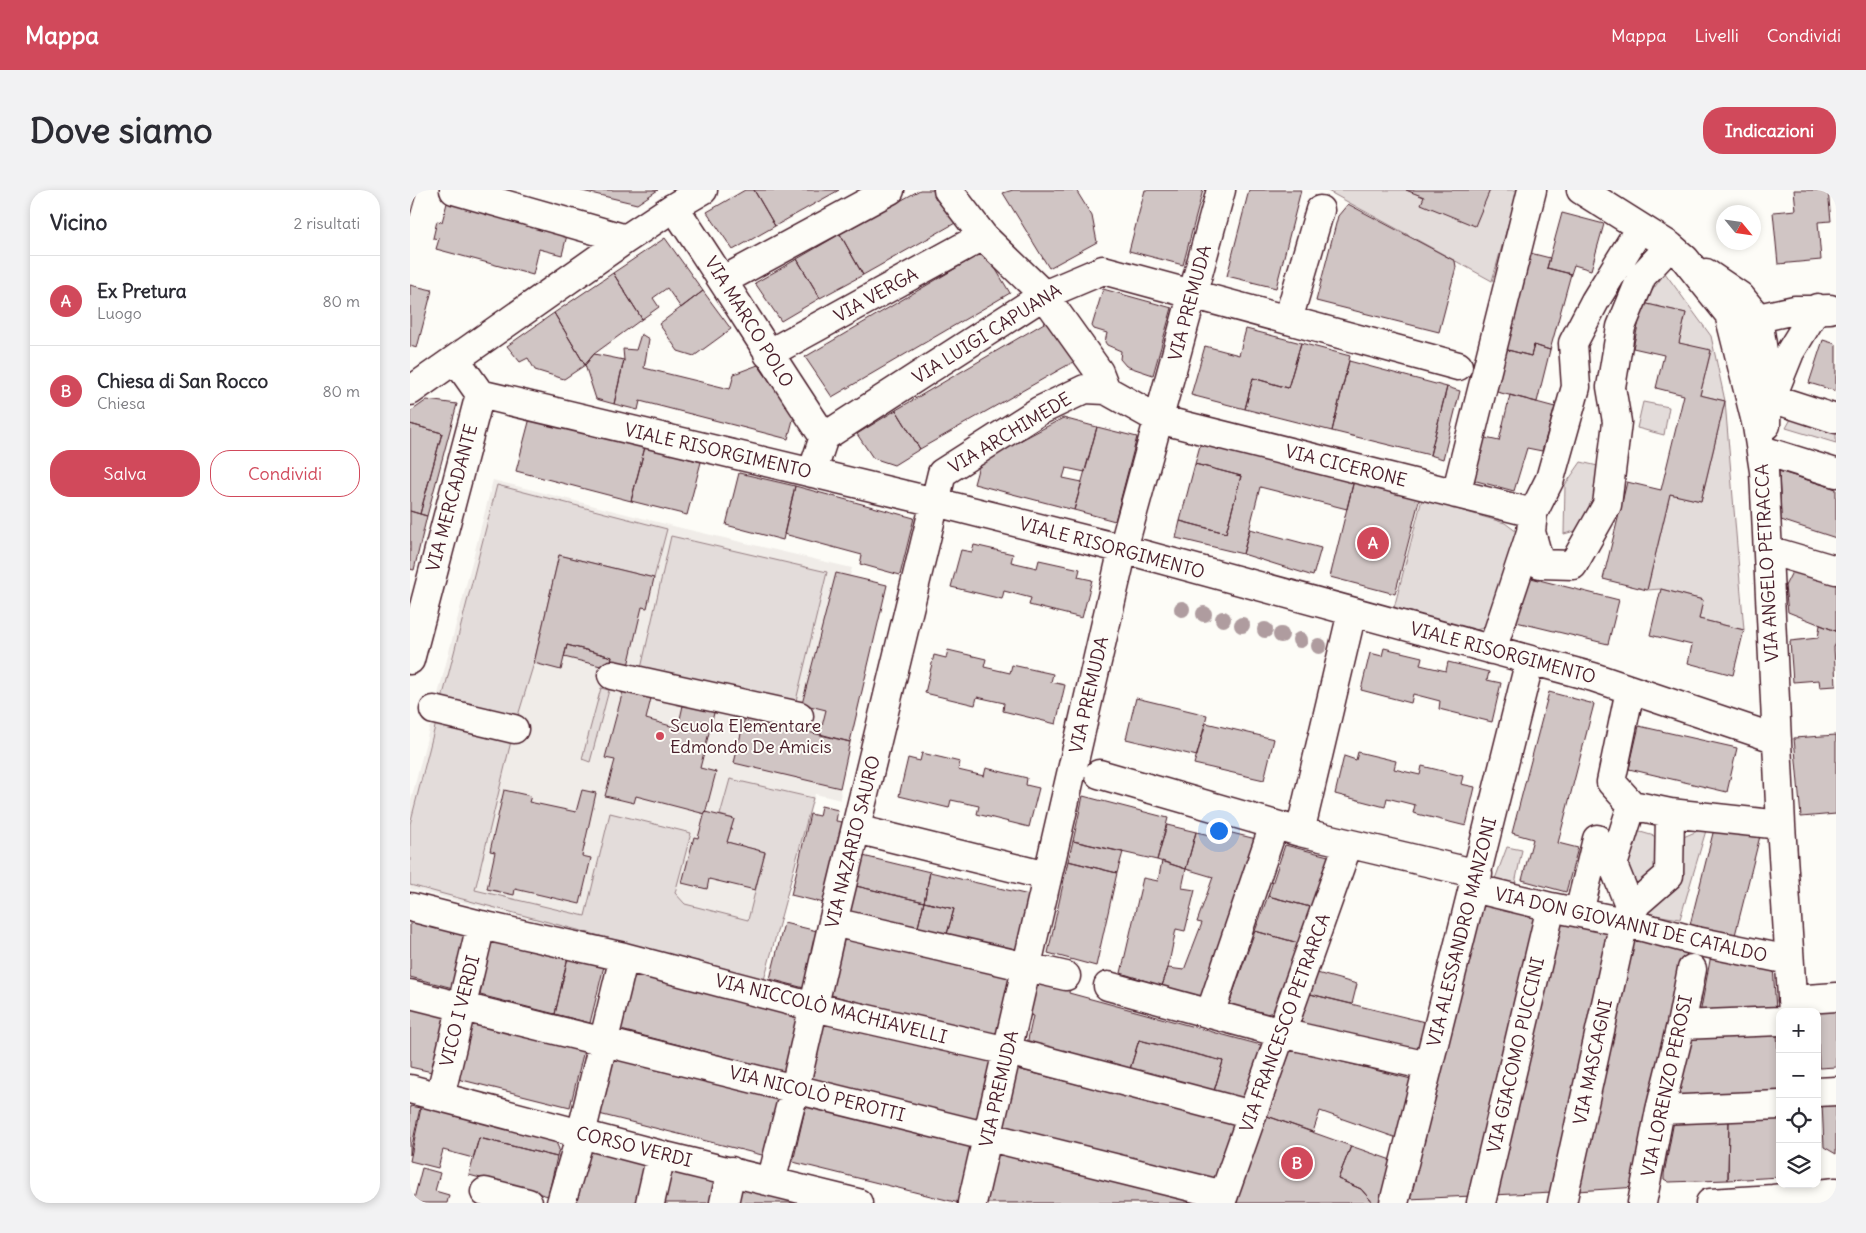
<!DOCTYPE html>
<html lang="it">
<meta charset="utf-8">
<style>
body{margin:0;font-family:Delius,sans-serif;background:#f2f2f3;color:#2b2b33}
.controls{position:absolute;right:15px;bottom:15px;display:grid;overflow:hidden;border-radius:10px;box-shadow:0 2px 8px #0003}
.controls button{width:45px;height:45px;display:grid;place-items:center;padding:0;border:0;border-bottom:1px solid #e1e1e2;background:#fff;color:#2b2b33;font:25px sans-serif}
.compass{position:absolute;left:1306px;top:15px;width:45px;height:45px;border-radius:50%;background:#fff;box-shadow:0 2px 8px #0003;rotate:119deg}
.you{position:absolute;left:808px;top:640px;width:18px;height:18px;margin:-12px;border:4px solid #fff;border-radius:50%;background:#1a73e8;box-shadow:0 0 0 8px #1a73e833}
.badge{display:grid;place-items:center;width:32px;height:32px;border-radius:50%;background:#d1495b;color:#fff;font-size:16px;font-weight:700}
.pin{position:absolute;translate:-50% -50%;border:2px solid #fff;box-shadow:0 1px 5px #0006}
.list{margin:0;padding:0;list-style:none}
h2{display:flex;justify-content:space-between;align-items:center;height:65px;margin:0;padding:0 20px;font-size:21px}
h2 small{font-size:16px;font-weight:400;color:#7c7c81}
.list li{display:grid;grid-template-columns:32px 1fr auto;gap:15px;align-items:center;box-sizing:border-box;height:90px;padding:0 20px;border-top:1px solid #e1e1e2}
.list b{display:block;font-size:19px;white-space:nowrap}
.list p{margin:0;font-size:16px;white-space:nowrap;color:#7c7c81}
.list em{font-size:16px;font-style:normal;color:#7c7c81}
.actions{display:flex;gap:10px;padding:15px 20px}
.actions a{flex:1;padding:11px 0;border:1px solid #d1495b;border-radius:20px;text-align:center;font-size:18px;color:#d1495b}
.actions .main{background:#d1495b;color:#fff}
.icon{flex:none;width:28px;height:28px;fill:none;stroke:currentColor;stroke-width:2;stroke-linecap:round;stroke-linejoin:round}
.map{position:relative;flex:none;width:1426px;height:1013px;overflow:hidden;border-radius:20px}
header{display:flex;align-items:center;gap:30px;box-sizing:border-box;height:70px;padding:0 25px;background:#d1495b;color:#fff}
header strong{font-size:24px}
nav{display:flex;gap:28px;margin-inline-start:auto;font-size:18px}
.intro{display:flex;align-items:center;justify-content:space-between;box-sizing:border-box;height:120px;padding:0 30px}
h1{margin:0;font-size:35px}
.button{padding:12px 22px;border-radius:20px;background:#d1495b;color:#fff;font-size:18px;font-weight:700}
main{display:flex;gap:30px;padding:0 30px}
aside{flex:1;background:#fff;border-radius:20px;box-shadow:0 2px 8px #0003}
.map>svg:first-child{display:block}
.built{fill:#f0ece8}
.green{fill:#e3dcda;stroke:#967e82}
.building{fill:#d0c5c4;stroke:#4a1f2b}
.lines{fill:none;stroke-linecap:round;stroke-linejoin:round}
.minor-casing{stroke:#4a1f2b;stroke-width:31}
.minor{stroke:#fdfcf7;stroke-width:28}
.tree{fill:#af9c9f}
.poi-dot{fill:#d1495b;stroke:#fdfcf7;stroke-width:2}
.labels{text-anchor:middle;stroke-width:4;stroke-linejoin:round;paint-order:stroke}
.street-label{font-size:18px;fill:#4a1f2b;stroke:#fdfcf7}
.poi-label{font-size:18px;fill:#4a1f2b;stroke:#fdfcf7;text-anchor:start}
</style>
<header>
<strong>Mappa</strong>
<nav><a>Mappa</a><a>Livelli</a><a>Condividi</a></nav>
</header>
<div class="intro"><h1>Dove siamo</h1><a class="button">Indicazioni</a></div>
<main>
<aside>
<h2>Vicino<small>2 risultati</small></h2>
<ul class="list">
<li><span class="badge">A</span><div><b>Ex Pretura</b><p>Luogo</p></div><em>80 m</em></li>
<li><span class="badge">B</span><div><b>Chiesa di San Rocco</b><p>Chiesa</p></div><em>80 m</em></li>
</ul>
<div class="actions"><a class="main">Salva</a><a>Condividi</a></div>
</aside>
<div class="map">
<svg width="1426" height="1013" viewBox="0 0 1426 1013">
<rect width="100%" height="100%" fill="#fdfcf7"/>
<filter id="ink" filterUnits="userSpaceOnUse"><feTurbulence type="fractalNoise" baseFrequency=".02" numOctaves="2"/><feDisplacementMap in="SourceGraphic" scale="10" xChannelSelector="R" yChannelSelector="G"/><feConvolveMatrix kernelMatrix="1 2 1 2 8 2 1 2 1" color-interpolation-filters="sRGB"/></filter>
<g filter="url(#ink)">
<path class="built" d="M 83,290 L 267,337 L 442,378 L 440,386 L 477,395 L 430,598 L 431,610 L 405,604 L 354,790 L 242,760 L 0,699 L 0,614 Z"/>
<path class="green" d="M 916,0 L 996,0 L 1014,7 L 1080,0 L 1108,0 L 1082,91 Z
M 1255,83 L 1301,146 L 1315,211 L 1334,440 L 1289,429 L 1293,410 L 1251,399 L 1237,400 L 1260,304 L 1291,311 L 1315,211 L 1290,205 L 1301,161 L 1269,153 L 1276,123 L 1233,113 Z
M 1233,212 L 1259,217 L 1254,245 L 1227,238 Z
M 1381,229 L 1426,243 L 1426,253 L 1376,238 Z
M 1171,272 L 1196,278 L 1191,313 L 1176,323 L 1176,338 L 1154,344 L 1155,295 Z
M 87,295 L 257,339 L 244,388 L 149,365 L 124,473 L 104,539 L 65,700 L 175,726 L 200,623 L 281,643 L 265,703 L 275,714 L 338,730 L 355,662 L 317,652 L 324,629 L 310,625 L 320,589 L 403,608 L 354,790 L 0,695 L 0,634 Z
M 1012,309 L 1095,333 L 1107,342 L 1079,436 L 1066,440 L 984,418 Z
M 261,346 L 417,382 L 384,519 L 230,483 Z
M 191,498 L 199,500 L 180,572 L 172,569 Z
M 1297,637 L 1270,729 L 1232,723 L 1271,648 Z
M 1227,641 L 1251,648 L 1247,679 L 1222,697 L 1216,668 Z
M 1097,657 L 1112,660 L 1105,694 L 1085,689 Z"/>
<path class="building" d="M 168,0 L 248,0 L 227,14 Z
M 335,0 L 344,0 L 365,36 L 323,60 L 297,22 Z
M 344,0 L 429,0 L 365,36 Z
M 510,0 L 524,0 L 533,17 L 539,15 L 547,32 L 453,85 L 430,44 Z
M 603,0 L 666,0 L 682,26 L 687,52 L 639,78 L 593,3 Z
M 735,0 L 793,0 L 773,75 L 719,61 Z
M 839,0 L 891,0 L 866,98 L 817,86 Z
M 996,0 L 1080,0 L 1065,36 L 1011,14 L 1014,7 Z
M 1384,0 L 1418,0 L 1421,31 L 1408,32 L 1411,70 L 1368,74 L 1363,22 L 1386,20 Z
M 0,3 L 6,5 L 0,26 Z
M 37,13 L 157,45 L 152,65 L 129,59 L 123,85 L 26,59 L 29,49 L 23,48 L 27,31 L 32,32 Z
M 938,14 L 1045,71 L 1046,77 L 1029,142 L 906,111 L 928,26 Z
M 1152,23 L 1194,34 L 1181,80 L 1164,75 L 1161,84 L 1137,78 Z
M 430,44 L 453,85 L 410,108 L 387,69 Z
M 255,48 L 293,101 L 271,118 L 257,98 L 243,108 L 249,117 L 232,129 L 203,83 Z
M 575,61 L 600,103 L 422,207 L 395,167 Z
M 1120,63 L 1140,68 L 1137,78 L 1161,84 L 1140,160 L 1124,155 L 1121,166 L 1094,159 Z
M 387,69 L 410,108 L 371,131 L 345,93 Z
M 203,83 L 232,129 L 184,164 L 175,175 L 144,123 Z
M 0,95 L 22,100 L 7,158 L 0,156 Z
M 693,99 L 762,118 L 743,185 L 716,176 L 710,169 L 711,161 L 697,155 L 695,152 L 697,143 L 684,139 L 682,136 Z
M 293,101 L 321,139 L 284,166 L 268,161 L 249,134 Z
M 1233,113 L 1276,123 L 1269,153 L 1301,160 L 1290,205 L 1315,211 L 1291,311 L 1260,304 L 1237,400 L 1193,389 L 1217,292 L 1251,300 L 1274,205 L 1246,198 L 1254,165 L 1223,158 Z
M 144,123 L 175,175 L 154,189 L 125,180 L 118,168 L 110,172 L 97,156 Z
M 641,129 L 670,168 L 510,259 L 486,220 Z
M 836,139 L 891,153 L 878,198 L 843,188 L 835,219 L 781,205 L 795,156 L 829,165 Z
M 231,144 L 239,149 L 234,178 L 320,199 L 324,184 L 348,175 L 384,226 L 378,249 L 230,211 L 228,220 L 204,214 L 214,170 L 213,159 L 226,160 Z
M 1413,150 L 1426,154 L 1426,201 L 1399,193 Z
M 891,153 L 940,166 L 922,241 L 835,219 L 843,188 L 878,198 Z
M 1124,155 L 1140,160 L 1127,212 L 1083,201 L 1094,159 L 1121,166 Z
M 184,164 L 214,170 L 204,214 L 186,209 L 175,175 Z
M 939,171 L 1037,197 L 1020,265 L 922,241 Z
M 1037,197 L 1050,201 L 1033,269 L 1020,265 Z
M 1100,205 L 1145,217 L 1132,261 L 1117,258 L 1104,301 L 1059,289 L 1071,247 L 1089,251 Z
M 17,210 L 47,214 L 17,326 L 10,324 L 32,243 L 0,234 L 0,222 Z
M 486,220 L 510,259 L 484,275 L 463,268 L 447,244 Z
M 120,228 L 235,257 L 221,311 L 106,281 Z
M 653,228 L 687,237 L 675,282 L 656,278 L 653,288 L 672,292 L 664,320 L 564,294 L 570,272 Z
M 0,234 L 32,243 L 10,324 L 0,321 Z
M 687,237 L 727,247 L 705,331 L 664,320 Z
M 792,248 L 945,286 L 937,319 L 850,297 L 833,364 L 766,348 L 770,331 L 816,343 L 831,286 L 785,274 Z
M 235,257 L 291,272 L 277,325 L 221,311 Z
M 785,274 L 831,286 L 816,343 L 770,331 Z
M 1369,281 L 1426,299 L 1426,348 L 1371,330 Z
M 329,283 L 385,296 L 373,350 L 316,335 Z
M 945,286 L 1011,303 L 985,404 L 920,387 Z
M 385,296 L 504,328 L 490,385 L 450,374 L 452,365 L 374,344 Z
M 0,321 L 17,326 L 4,380 L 0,379 Z
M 840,339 L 911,358 L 903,386 L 833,364 Z
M 564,355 L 603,364 L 601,372 L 627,378 L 629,370 L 670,379 L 668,387 L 682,390 L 672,428 L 619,415 L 621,408 L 594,401 L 592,409 L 541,397 L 551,360 L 562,362 Z
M 149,365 L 244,388 L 237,418 L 232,417 L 217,480 L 200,476 L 202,467 L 157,455 L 151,480 L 124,473 Z
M 1383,380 L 1426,393 L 1426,441 L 1378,422 L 1375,396 Z
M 426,383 L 477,395 L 440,552 L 410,544 L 416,520 L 392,514 Z
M 1109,385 L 1209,410 L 1198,454 L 1098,430 Z
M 1251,399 L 1293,410 L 1289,429 L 1334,440 L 1323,485 L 1278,473 L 1282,455 L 1240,445 Z
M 1410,435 L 1426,441 L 1426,453 L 1424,457 L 1426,496 L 1410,497 L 1409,490 L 1383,492 L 1380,451 L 1408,448 Z
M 157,455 L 202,467 L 199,478 L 154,467 Z
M 974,458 L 1012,467 L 1010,475 L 1036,481 L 1038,472 L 1079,482 L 1077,490 L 1091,493 L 1082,532 L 1029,519 L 1030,511 L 1003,504 L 1001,513 L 951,500 L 960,463 L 972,466 Z
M 538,460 L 576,469 L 574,477 L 600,483 L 602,475 L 643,484 L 641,492 L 655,495 L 646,534 L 593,521 L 594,513 L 567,507 L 565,515 L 515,503 L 524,465 L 536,468 Z
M 214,497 L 242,504 L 236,529 L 268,538 L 274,511 L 305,519 L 290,578 L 306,582 L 295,624 L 226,606 L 224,613 L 195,606 L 205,570 L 195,568 Z
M 1139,502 L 1184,514 L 1148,653 L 1168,658 L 1156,702 L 1112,690 L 1123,649 L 1102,643 Z
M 726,508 L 797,525 L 787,566 L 716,549 Z
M 335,527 L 440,552 L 430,598 L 324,573 Z
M 796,533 L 864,549 L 854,590 L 784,574 Z
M 1229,536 L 1327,558 L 1317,602 L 1219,579 Z
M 1426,545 L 1426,624 L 1391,627 L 1384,548 Z
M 948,562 L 986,571 L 984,579 L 1010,585 L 1012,576 L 1053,586 L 1051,594 L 1065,597 L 1056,636 L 1003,623 L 1005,615 L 977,608 L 975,617 L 925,604 L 934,566 L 946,570 Z
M 512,563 L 550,572 L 548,580 L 574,586 L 576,578 L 617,588 L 616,595 L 629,598 L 619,637 L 567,624 L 569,616 L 541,610 L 539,618 L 489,606 L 498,568 L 510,571 Z
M 94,600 L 121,606 L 119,612 L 166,622 L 172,600 L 186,603 L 172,666 L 181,668 L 170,714 L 105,699 L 104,705 L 77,699 L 85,662 L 80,661 Z
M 673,606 L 758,628 L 747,670 L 663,651 Z
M 411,616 L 428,620 L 426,631 L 433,632 L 414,713 L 381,705 L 400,624 L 409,626 Z
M 295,622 L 324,629 L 317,652 L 355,662 L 345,700 L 299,689 L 297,699 L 272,693 L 284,647 L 288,648 Z
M 757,635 L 786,642 L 776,679 L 747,670 Z
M 1305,635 L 1350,646 L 1325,745 L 1280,735 Z
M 802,638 L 850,650 L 796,811 L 752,796 L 758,778 L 774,780 L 792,733 L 787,732 L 803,687 L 776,679 L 786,642 L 800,645 Z
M 663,651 L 713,662 L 707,683 L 658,671 Z
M 875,655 L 922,667 L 904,718 L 858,706 Z
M 453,666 L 520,682 L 514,712 L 446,696 Z
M 658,671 L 707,683 L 686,776 L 638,763 Z
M 752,671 L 776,679 L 772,698 L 785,700 L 775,741 L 766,739 L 758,778 L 752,796 L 711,783 L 733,688 L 748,691 Z
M 520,682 L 619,705 L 606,760 L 537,744 L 544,719 L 514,712 Z
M 446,696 L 514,712 L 508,737 L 440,722 Z
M 858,706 L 904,718 L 892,754 L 845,741 Z
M 1071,711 L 1128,723 L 1062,1006 L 998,1009 Z
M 514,712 L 544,719 L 537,744 L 508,737 Z
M 0,728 L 57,742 L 43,798 L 0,787 Z
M 1149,728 L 1200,739 L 1143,1002 L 1083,1005 Z
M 374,733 L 407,741 L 394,798 L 360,789 Z
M 845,741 L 892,754 L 868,821 L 852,825 L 818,817 Z
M 1222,744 L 1278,757 L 1228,997 L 1167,1001 Z
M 434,747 L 600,788 L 586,847 L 421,805 Z
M 81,748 L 158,767 L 145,824 L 70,805 Z
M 1301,765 L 1363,777 L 1366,820 L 1290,824 Z
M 158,767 L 194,776 L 180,833 L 145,824 Z
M 221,783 L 388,824 L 375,882 L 207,839 Z
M 907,783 L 947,794 L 942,814 L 900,804 Z
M 625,787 L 660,796 L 659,803 L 858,857 L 839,910 L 804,901 L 813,871 L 729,850 L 720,879 L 617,854 L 623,826 L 615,824 Z
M 900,804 L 1019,833 L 1011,863 L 890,834 Z
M 0,817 L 36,826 L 22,882 L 0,877 Z
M 1426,820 L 1426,877 L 1409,878 L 1407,822 Z
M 414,831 L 581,872 L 567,930 L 402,889 Z
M 62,832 L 174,860 L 160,917 L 48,889 Z
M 1367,841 L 1370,903 L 1268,909 L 1280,846 Z
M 729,850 L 813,871 L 804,901 L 720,879 Z
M 881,859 L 1005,890 L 990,949 L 910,921 L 903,942 L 857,926 Z
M 200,866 L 369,908 L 356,966 L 185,923 Z
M 607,879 L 829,935 L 809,990 L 594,937 Z
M 12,913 L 144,948 L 149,959 L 147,967 L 69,948 L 63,968 L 33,960 L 28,978 L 0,971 Z
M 1412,913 L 1426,913 L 1426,964 L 1414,957 Z
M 396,915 L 562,956 L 549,1013 L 383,972 Z
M 0,916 L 10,918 L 0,965 Z
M 857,926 L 941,956 L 928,989 L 951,999 L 963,1013 L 826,1013 Z
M 1370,926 L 1370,987 L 1318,990 L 1319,929 Z
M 1319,929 L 1318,990 L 1259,992 L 1254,989 L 1254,984 L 1264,931 Z
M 69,948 L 147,967 L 138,1006 L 59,985 Z
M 177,956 L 238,971 L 228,1013 L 162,1013 Z
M 941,956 L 984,971 L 969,1013 L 963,1013 L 951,999 L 928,989 Z
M 588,962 L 794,1013 L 577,1013 Z
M 259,975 L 310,988 L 304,1013 L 250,1013 Z
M 12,978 L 30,983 L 25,1001 L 39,1005 L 37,1013 L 3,1013 Z
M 328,993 L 407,1013 L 324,1013 Z"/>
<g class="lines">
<g class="minor-casing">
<path id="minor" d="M 44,0 L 216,49
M 538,0 L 573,46 L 634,105 L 689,182 L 696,200
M 1171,0 L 1260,56 L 1275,69 L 1319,124 L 1347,236 L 1354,281 L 1371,635 L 1383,822
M 264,17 C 315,93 363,171 414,247
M 1230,38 L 1185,111 L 1163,153 L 1166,197 L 1140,289 L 1123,323 L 1121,342 L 1130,374 L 1163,375 L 1197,315 L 1207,232 L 1201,197 L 1211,137 L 1232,86 L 1260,56
M 1296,83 L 1330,106 L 1348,128 L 1357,188 L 1356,235
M 314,90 L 480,0
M 1329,125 L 1348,128 L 1385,120 L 1420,119
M 878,130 L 910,20
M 358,164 L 573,46
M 46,170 L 70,204 L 525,312 L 713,359 L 1183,487 L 1367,549
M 0,201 L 216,49 L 264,17 L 293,0
M 1361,208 L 1426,229
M 1361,209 L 1380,162 L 1407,118
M 1355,261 L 1426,283
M 402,283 L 414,247 L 634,105 L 693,80 L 1048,176
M 1046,304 L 1122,0
M 1358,360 L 1426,380
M 1082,460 L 1121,342
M 0,470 L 70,204
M 202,485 L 389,526
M 1220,500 L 1201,592 L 1222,615 L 1260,623 L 1371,635
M 24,520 L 104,539
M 689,584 L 890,642 L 1068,684
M 446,639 L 637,686
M 890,642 L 942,422
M 1063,698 L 1141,717 L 1214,732 L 1286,751 L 1379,770
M 0,717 L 71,735 L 214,767 L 404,817 L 598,861 L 842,925
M 1169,722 L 1187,649
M 1222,722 L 1203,675 L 1222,615
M 423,732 L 656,786
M 698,796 L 871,843 L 1018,876
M 0,804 L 814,1005
M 1382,810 L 1426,807
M 800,824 L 864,635
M 1271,835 L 1370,831
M 0,899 L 251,965 L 448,1013
M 1407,902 L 1426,901
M 30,907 L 71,735
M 1250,920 L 1370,915
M 361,992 L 385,898 L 423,732 L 532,283 L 629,221 L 675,199 L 696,200 L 748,229 L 1123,323
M 75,1002 L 118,1013
M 151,1013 L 171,944 L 214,767
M 240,1013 L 251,965
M 314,1013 L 321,981
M 562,1013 L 713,359 L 811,0
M 811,1013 L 938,654
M 984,1013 L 1120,470
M 1071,1013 L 1141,717
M 1152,1013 L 1214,732 L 1228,712 L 1259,685 L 1260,623
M 1232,1013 L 1250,920 L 1271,835 L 1282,779
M 1300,1013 L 1363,1009 L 1426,1002"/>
</g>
<use href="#minor" class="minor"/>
</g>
<g class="tree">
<circle cx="772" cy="419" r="8"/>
<circle cx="794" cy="424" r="8"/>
<circle cx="813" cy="429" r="8"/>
<circle cx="832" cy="435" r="8"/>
<circle cx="855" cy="440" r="8"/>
<circle cx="871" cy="445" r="8"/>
<circle cx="890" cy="450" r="8"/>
<circle cx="909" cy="456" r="8"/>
</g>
</g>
<circle class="poi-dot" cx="250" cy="546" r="5"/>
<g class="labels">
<g class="street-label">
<text transform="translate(466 105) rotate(-29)" y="6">VIA VERGA</text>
<text transform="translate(780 113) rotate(-75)" y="6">VIA PREMUDA</text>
<text transform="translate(339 132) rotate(58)" y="6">VIA MARCO POLO</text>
<text transform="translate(577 144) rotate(-32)" y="6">VIA LUIGI CAPUANA</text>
<text transform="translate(600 243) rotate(-31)" y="6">VIA ARCHIMEDE</text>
<text transform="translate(308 261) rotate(13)" y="6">VIALE RISORGIMENTO</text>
<text transform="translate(936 276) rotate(14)" y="6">VIA CICERONE</text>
<text transform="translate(42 308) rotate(-75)" y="6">VIA MERCADANTE</text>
<text transform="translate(702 358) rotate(15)" y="6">VIALE RISORGIMENTO</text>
<text transform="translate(1357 373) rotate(-93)" y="6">VIA ANGELO PETRACCA</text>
<text transform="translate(1093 463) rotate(15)" y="6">VIALE RISORGIMENTO</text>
<text transform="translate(679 505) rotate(-77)" y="6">VIA PREMUDA</text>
<text transform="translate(443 652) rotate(-76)" y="6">VIA NAZARIO SAURO</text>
<text transform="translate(1221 735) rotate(13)" y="6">VIA DON GIOVANNI DE CATALDO</text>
<text transform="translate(1052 742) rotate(-76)" y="6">VIA ALESSANDRO MANZONI</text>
<text transform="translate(421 819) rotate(14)" y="6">VIA NICCOLÒ MACHIAVELLI</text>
<text transform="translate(50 821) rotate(-76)" y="6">VICO I VERDI</text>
<text transform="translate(875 833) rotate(-70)" y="6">VIA FRANCESCO PETRARCA</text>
<text transform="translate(1106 865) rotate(-77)" y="6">VIA GIACOMO PUCCINI</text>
<text transform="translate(1183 872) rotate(-78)" y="6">VIA MASCAGNI</text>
<text transform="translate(1257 896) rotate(-78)" y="6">VIA LORENZO PEROSI</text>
<text transform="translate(589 899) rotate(-77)" y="6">VIA PREMUDA</text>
<text transform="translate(407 904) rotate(14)" y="6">VIA NICOLÒ PEROTTI</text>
<text transform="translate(224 957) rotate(14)" y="6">CORSO VERDI</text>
</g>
<g class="poi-label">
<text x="260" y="542">Scuola Elementare<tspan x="260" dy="21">Edmondo De Amicis</tspan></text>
</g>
</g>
</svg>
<div class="controls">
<button>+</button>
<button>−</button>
<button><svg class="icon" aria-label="locate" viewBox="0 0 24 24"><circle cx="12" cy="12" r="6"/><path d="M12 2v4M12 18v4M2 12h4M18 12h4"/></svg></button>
<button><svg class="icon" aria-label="layers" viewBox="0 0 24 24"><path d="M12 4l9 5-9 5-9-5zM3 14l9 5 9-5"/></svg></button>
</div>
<svg class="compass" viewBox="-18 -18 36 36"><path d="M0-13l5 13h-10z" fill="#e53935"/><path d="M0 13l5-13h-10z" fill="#7c7c81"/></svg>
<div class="you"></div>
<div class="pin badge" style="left:963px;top:353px">A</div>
<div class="pin badge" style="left:887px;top:973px">B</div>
</div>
</main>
